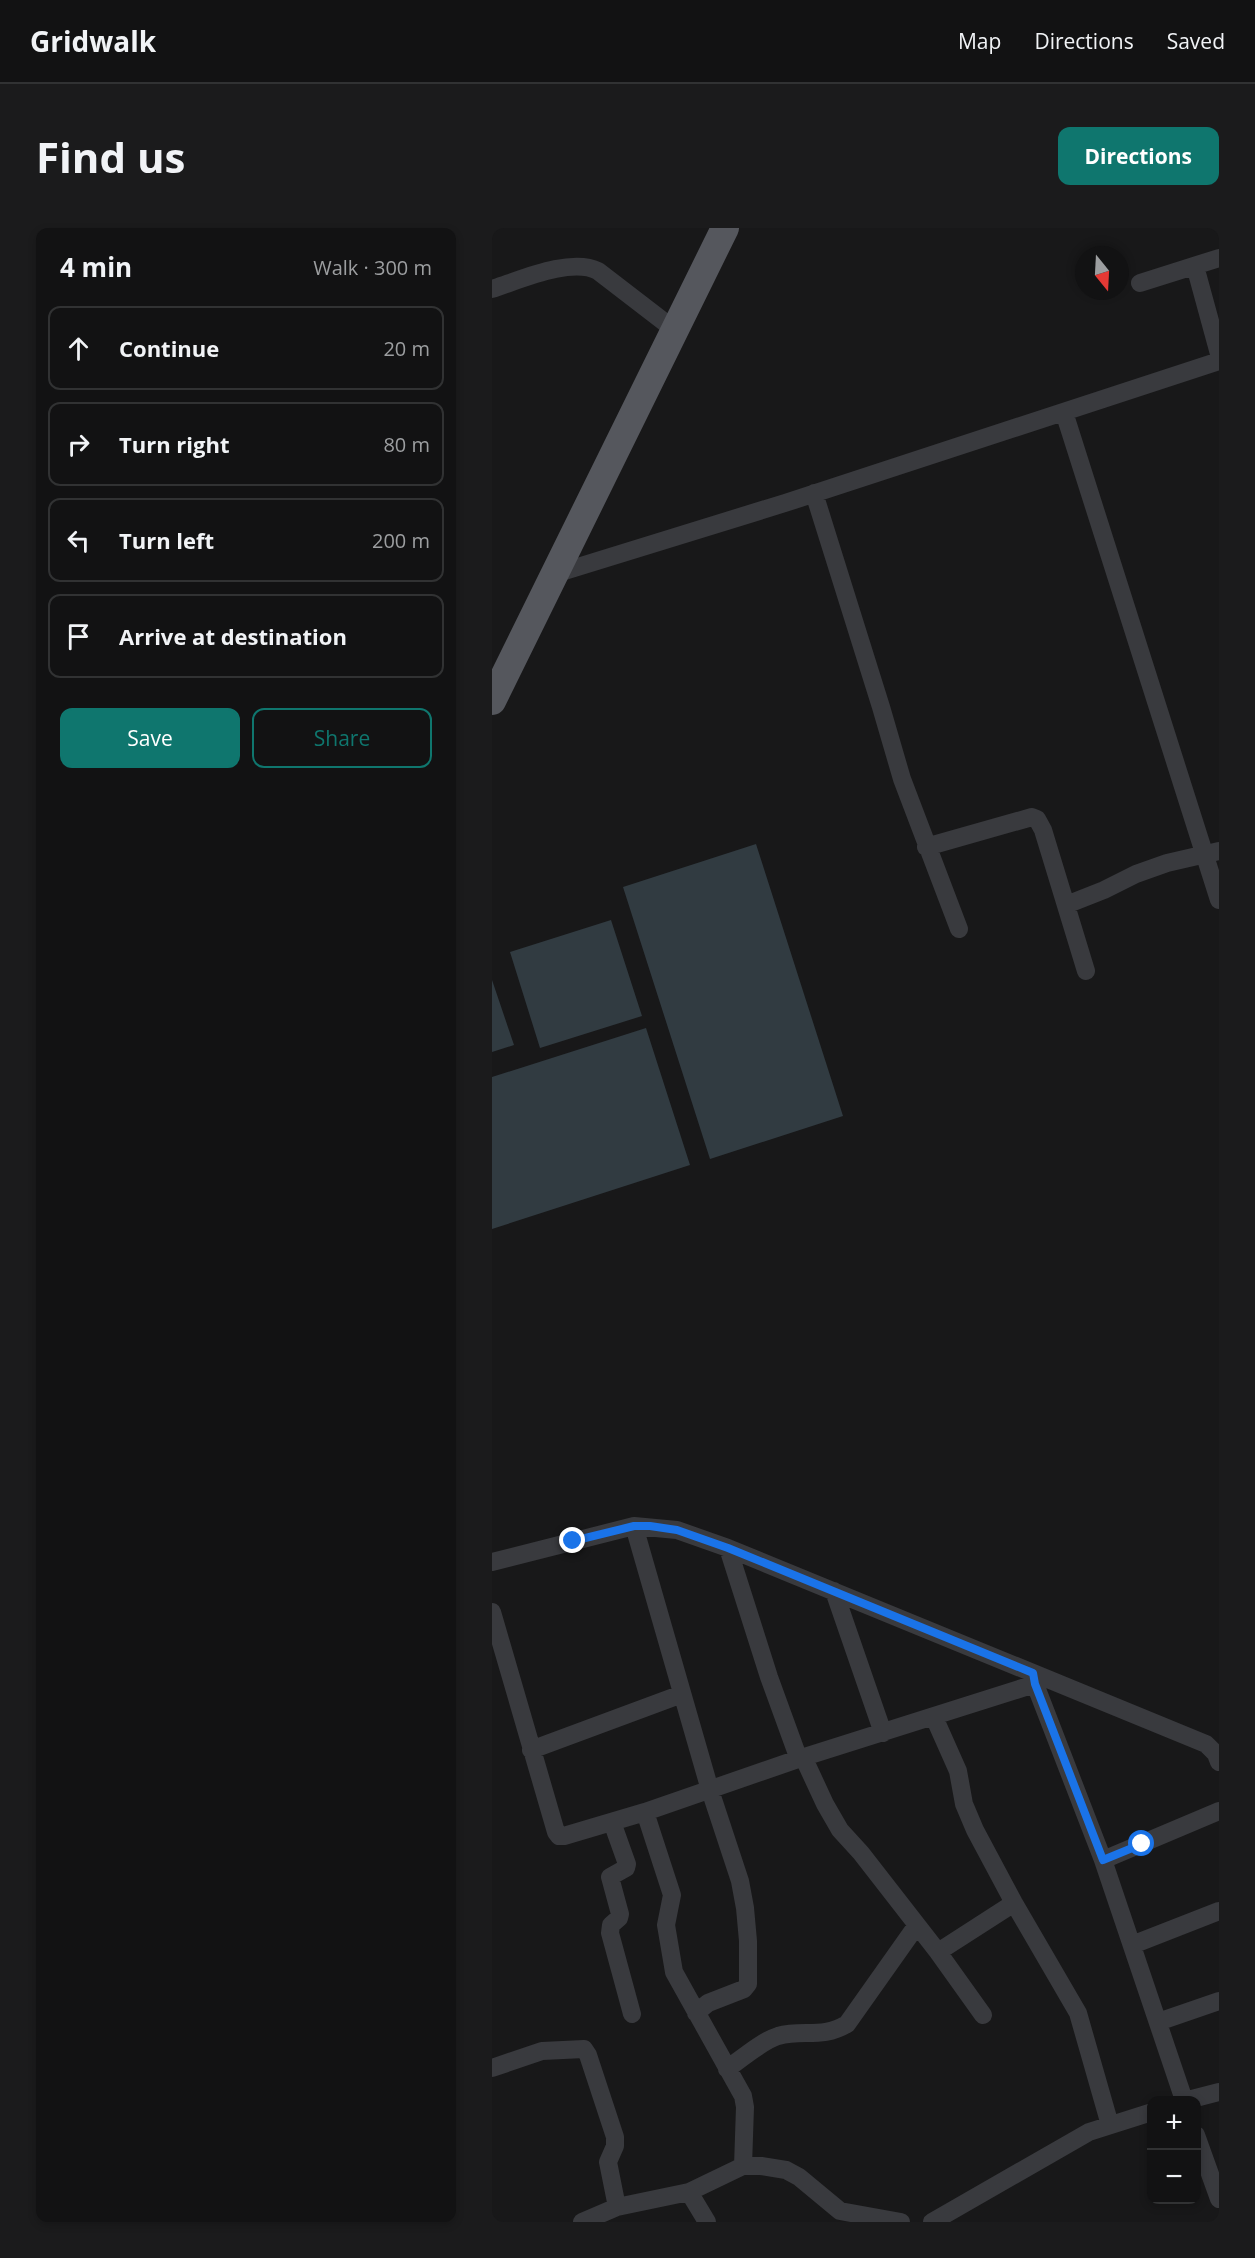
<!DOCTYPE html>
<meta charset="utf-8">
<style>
body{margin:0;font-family:"Open Sans",sans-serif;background:#1b1b1c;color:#f1f3f6}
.controls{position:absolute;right:18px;bottom:18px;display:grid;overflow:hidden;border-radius:12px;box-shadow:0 3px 9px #0003}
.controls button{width:54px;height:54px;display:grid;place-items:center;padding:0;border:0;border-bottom:2px solid #313233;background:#121213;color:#f1f3f6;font:30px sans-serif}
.compass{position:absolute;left:583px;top:18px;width:54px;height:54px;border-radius:50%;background:#121213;box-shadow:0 3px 9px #0003;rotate:162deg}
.stop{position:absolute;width:18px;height:18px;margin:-14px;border:4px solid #1a73e8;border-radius:50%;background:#fff}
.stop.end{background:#1a73e8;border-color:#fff;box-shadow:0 2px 6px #0008}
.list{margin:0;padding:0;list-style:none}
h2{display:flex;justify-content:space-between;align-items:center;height:78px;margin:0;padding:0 24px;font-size:26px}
h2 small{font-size:20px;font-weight:400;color:#9c9ea0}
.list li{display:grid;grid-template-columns:39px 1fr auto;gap:18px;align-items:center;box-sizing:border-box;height:84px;margin:0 12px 12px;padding:0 12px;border:2px solid #313233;border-radius:12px}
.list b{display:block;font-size:22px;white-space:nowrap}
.list em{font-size:20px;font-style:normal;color:#9c9ea0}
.actions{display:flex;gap:12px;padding:18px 24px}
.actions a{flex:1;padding:14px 0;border:2px solid #0f766e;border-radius:12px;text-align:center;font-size:21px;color:#0f766e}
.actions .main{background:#0f766e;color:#fff}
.icon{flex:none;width:33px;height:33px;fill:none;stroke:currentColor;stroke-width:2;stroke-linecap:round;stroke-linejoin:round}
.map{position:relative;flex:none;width:727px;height:1994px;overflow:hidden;border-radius:12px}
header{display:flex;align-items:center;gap:36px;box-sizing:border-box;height:84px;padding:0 30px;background:#121213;border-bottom:2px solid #313233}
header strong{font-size:28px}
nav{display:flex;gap:33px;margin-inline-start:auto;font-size:21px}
.intro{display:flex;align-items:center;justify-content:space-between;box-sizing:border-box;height:144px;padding:0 36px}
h1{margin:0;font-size:42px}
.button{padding:15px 27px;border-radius:12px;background:#0f766e;color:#fff;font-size:21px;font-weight:700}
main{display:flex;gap:36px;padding:0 36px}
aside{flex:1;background:#121213;border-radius:12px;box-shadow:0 3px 9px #0003}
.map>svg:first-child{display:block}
.water{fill:#313b41}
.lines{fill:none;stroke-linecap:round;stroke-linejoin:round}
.minor{stroke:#393a3e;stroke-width:18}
.primary{stroke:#55575d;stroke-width:28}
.route{stroke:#1a73e8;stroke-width:8}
</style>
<header>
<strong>Gridwalk</strong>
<nav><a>Map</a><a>Directions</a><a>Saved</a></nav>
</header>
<div class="intro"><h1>Find us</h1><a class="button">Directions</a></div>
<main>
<aside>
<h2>4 min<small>Walk · 300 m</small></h2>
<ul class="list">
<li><svg class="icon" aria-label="ahead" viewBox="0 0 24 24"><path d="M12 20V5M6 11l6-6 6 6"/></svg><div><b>Continue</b></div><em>20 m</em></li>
<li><svg class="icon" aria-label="right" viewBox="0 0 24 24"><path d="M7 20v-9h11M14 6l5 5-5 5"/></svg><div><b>Turn right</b></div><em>80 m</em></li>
<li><svg class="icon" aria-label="left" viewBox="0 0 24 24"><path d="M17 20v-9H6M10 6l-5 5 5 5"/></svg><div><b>Turn left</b></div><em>200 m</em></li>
<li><svg class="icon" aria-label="arrive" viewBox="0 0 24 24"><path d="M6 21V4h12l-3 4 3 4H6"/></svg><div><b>Arrive at destination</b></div></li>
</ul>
<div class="actions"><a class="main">Save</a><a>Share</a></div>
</aside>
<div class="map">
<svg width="727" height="1994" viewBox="0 0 727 1994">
<rect width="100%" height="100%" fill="#181819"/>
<path class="water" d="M 264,616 L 351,888 L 218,931 L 131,659 Z
M 119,692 L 150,788 L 48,820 L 18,724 Z
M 0,752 L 22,817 L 0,824 Z
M 154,800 L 198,937 L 0,1001 L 0,849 Z"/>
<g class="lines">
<path class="minor" d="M 703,38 L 727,126
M 648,55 L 727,30
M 0,61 C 28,52 79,29 106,43 L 184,103
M 572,184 L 727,672
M 322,265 L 389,479 L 410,551 L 467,701
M 63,346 L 293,275 L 727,133
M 434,619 L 540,589 L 545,591 L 551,602 L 594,743
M 574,677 L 612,662 L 644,646 L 675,635 L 727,623
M 142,1298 L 218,1562 L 248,1653 L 253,1680 L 256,1713 L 256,1756 L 252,1761 L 216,1775 L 204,1785
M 236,1320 L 277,1449 L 305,1526 L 314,1535 L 333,1576 L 348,1602 L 369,1625 L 446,1724 L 491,1787
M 0,1334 L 142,1298 L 185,1302 L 236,1320 L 714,1516 L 724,1526 L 727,1534
M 342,1363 L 391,1505
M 0,1384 L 64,1604 L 67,1608 L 72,1608 L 153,1584 L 180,1667 L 174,1697 L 182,1744 L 251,1868 L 253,1879 L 251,1938
M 541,1445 L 543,1456 L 611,1632 L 692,1872
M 442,1489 L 466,1543 L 472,1576 L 483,1602 L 522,1675 L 586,1785 L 618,1897
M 39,1522 L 190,1466
M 153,1584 L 309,1530 L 543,1456
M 120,1594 L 135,1636 L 134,1640 L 118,1649 L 128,1686 L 127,1690 L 119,1697 L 118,1705 L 140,1786
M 611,1632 L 727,1583
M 640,1717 L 727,1683
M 446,1724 L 522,1675
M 666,1794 L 727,1773
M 0,1840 L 50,1823 L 92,1821 L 96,1827 L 123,1909 L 123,1918 L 116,1934 L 125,1979
M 235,1841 C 249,1831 270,1813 286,1808 C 311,1801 330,1811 355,1796 L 425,1697
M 696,1872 L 727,1864
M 704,1907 L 727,1971
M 197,1964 L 215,1994
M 90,1994 L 125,1979 L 197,1964 L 251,1938 L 269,1938 L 294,1942 L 307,1949 L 348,1983 L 409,1994
M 440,1994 L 597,1904 L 660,1884"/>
<path class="primary" d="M 0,473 L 233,0"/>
</g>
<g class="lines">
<path class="route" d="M 81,1313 L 142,1298 L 158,1298 L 185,1302 L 236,1320 L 541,1445 L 543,1456 L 611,1632 L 650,1616"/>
</g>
</svg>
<div class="controls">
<button>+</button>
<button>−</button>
</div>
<svg class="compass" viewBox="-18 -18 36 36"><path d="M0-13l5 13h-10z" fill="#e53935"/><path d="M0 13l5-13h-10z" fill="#9c9ea0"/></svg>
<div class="stop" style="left:650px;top:1616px"></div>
<div class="stop end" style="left:81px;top:1313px"></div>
</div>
</main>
